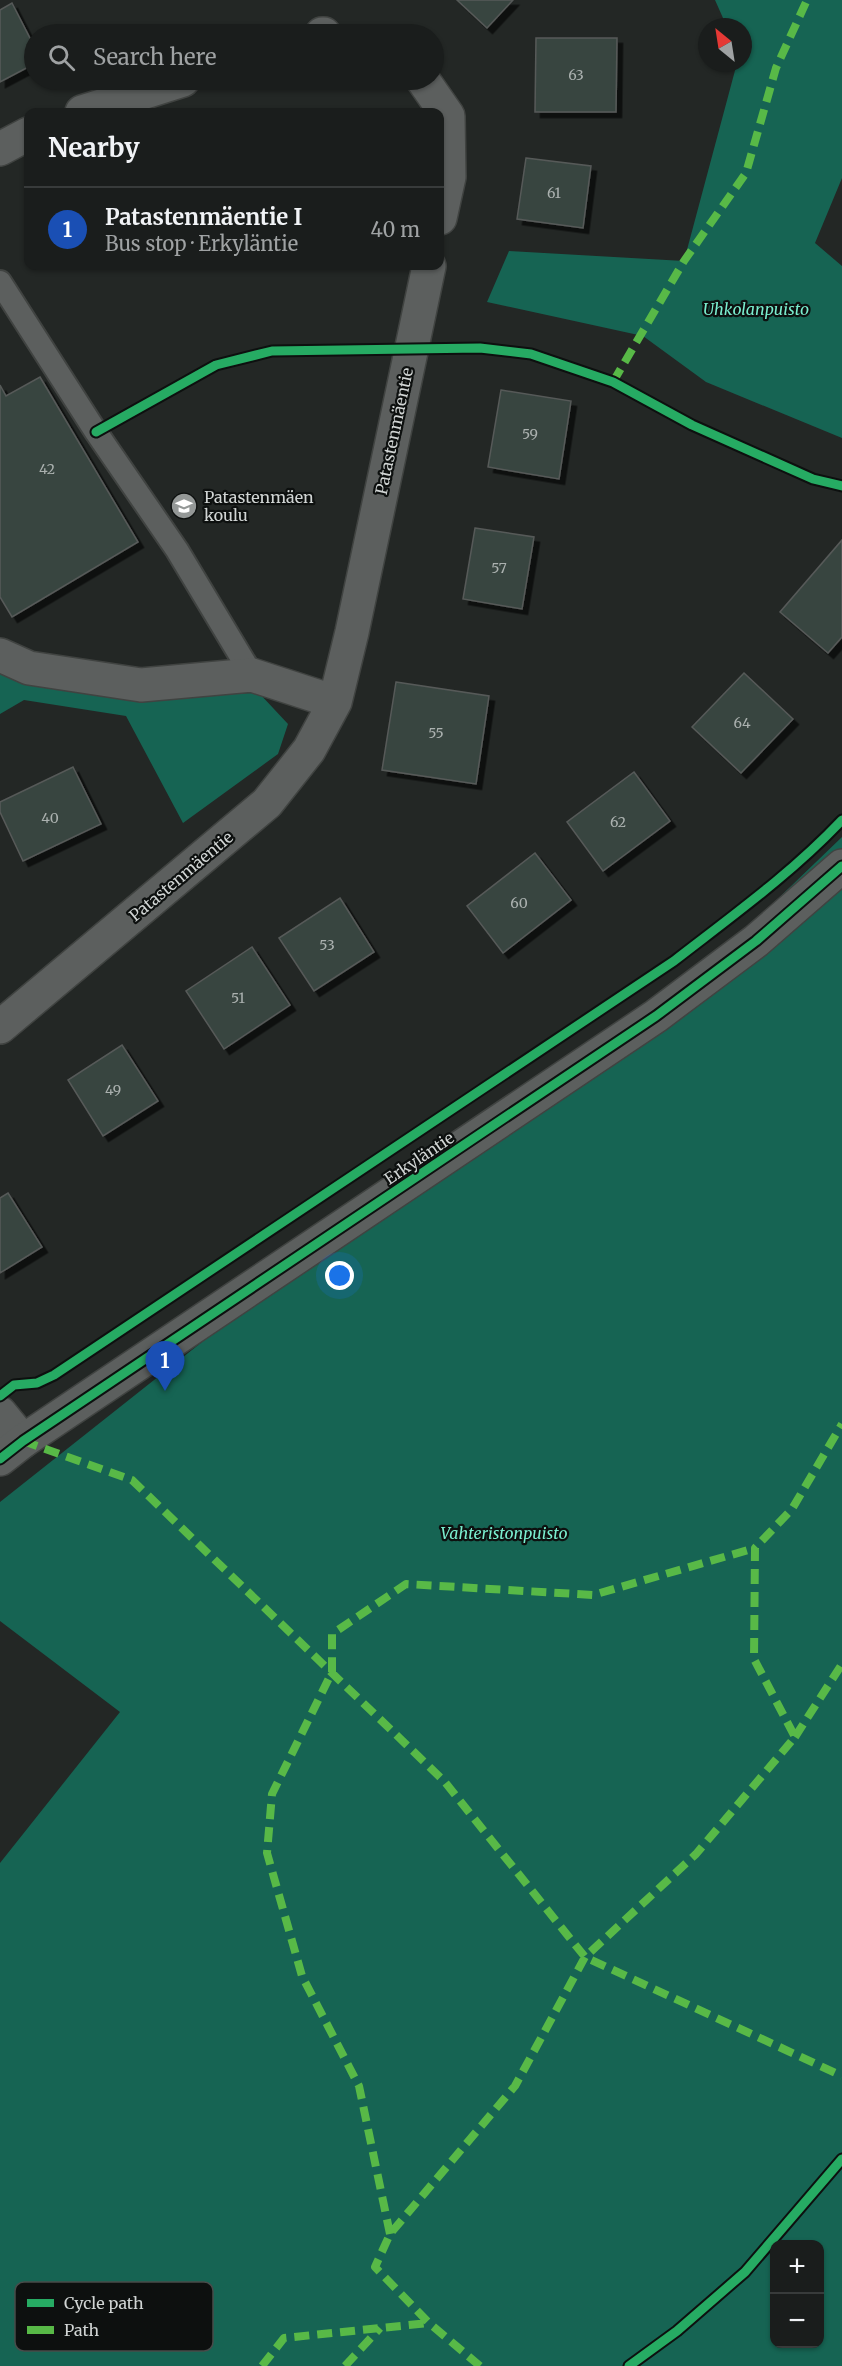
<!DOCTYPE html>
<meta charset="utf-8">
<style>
body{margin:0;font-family:Merriweather,serif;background:#232625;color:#f1f3f6}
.controls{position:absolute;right:18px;bottom:18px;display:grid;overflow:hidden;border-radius:12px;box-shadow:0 2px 4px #0004}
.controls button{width:54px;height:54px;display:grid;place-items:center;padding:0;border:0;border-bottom:2px solid #383b3b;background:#1a1d1c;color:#f1f3f6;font:30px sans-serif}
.compass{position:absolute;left:698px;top:18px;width:54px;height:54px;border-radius:50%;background:#1a1d1c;box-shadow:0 2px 4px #0004;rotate:330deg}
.you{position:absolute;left:340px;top:1276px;width:21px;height:21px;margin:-15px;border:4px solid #fff;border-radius:50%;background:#1a73e8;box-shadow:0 0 0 9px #1a73e833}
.badge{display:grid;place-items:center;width:39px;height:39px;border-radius:50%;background:#949897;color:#fff;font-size:20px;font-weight:700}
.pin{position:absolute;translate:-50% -50px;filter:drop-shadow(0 2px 3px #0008)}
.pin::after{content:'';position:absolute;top:32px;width:21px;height:18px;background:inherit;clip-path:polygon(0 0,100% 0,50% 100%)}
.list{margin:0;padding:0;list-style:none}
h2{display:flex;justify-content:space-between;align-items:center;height:78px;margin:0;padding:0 24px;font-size:26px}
h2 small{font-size:20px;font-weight:400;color:#9fa2a3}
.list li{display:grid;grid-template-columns:39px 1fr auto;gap:18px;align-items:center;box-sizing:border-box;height:84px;padding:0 24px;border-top:2px solid #383b3b}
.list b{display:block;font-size:22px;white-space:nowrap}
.list p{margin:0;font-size:20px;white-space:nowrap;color:#9fa2a3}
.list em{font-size:20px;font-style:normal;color:#9fa2a3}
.icon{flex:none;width:33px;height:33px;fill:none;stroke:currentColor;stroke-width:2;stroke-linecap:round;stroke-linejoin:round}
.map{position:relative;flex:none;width:842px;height:2366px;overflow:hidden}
.search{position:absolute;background:#1a1d1c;box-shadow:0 2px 4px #0004;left:24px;top:24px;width:420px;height:66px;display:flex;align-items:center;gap:15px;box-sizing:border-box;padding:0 21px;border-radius:33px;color:#9fa2a3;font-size:22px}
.panel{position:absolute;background:#1a1d1c;box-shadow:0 2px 4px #0004;left:24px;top:108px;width:420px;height:162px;border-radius:12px}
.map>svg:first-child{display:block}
.forest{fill:#166453;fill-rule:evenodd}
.building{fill:#384541;stroke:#575a59;stroke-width:1.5;filter:url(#shadow)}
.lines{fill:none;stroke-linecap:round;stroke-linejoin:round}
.service-casing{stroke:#404341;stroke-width:26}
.minor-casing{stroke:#404341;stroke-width:36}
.tertiary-casing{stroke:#404341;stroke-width:36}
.service{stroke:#5c5f5e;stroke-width:22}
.minor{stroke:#5c5f5e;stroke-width:33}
.tertiary{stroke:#5c5f5e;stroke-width:33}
.quiet{stroke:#58b947;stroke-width:8;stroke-dasharray:15 8;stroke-linecap:butt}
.cycleway-casing{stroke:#0d100f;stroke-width:13}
.cycleway{stroke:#26ab63;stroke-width:9}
.labels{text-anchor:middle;stroke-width:4.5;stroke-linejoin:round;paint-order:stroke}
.number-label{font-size:14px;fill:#abb1af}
.park-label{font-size:16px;font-style:italic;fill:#7aeecf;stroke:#0d100f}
.street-label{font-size:16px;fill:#d1d5d4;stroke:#0d100f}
.poi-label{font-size:16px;fill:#d1d5d4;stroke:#0d100f;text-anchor:start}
.key{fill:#0d100f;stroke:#484b4a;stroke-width:1.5}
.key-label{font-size:16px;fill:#d1d5d4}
</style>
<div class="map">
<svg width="842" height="2366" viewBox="0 0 842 2366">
<defs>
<filter id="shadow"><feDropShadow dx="5.5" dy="5.5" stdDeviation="0" flood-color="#0009"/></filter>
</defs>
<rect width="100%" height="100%" fill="#232725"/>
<path class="forest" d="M 715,0 L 842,0 L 842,178 L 815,243 L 842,266 L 842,438 L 706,382 L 643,336 L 487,302 L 509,251 L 684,261 L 737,63 L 743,63 L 743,27 L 727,27 Z
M 0,671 L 174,695 L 259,693 L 288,724 L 278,754 L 183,823 L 126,716 L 24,700 L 0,714 Z
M 842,837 L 842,2366 L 0,2366 L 0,1863 L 120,1712 L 0,1621 L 0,1502 L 366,1212 L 656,1016 ZM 774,2244 L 820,2244 L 820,2344 L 774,2344 Z"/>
<path class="building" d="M 457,0 L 513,0 L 487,28 Z
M 12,3 L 34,46 L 34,64 L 0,82 L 0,10 Z
M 536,38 L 617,38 L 616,112 L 535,112 Z
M 526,158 L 591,166 L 583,228 L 517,219 Z
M 40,377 L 138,542 L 12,617 L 0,597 L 0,385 L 6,396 Z
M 501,390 L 571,401 L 559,479 L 488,467 Z
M 475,528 L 534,537 L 522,609 L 463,599 Z
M 842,540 L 842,637 L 828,653 L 780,612 Z
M 744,673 L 793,719 L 741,773 L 692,727 Z
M 396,682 L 489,696 L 476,784 L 382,770 Z
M 73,767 L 101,824 L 23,861 L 0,812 L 0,802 Z
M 634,772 L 670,821 L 603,871 L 567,822 Z
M 535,853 L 571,900 L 503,953 L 467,906 Z
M 340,898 L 374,952 L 314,991 L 279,938 Z
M 252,947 L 290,1005 L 224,1049 L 186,991 Z
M 122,1045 L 158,1101 L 103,1136 L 68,1080 Z
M 8,1193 L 42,1247 L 0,1273 L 0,1198 Z"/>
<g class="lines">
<g class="service-casing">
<path id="service" d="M 0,282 L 96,432 L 177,550 L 252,675"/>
</g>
<g class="minor-casing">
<path id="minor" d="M 322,34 L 324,34
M 423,80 L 448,116 L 449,177 L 440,218
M 82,112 L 183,80
M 0,149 L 28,134
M 0,655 L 29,668 L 141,685 L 252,675 L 335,702
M 0,1027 L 267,803 L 309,750 L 335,702 L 352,632 L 429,266
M 0,1413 L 23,1441"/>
</g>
<g class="tertiary-casing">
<path id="tertiary" d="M 0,1459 L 23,1441 L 656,1016 L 756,941 L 842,866"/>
</g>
<use href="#service" class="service"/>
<use href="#minor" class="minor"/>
<use href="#tertiary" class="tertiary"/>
<path class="quiet" d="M 613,382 L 684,261 L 746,173 L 776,68 L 807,0
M 23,1441 L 132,1480 L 444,1781 L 585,1957 L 842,2076
M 795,1737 L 842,1664
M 390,2234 L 359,2086 L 302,1976 L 267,1853 L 272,1794 L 332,1672 L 332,1634 L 406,1584 L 593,1595 L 755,1548
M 262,2366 L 284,2338 L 429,2323
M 345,2366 L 380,2328
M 480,2366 L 429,2323 L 375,2267 L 390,2234 L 515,2086 L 585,1957 L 696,1854 L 795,1737 L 754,1659 L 755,1548 L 792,1509 L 842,1424"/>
<g class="cycleway-casing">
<path id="cycleway" d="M 96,432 L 216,365 L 272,351 L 480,348 L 531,354 L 613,382 L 692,425 L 813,479 L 842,486
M 0,1396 L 14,1385 L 37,1383 L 54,1375 L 674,961 C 732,916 792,873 842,820
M 0,1459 L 23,1441 L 656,1016 L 756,941 L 842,866
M 629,2366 L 677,2331 L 745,2272 L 842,2159"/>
</g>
<use href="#cycleway" class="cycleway"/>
</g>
<defs>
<g id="school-disc" transform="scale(1.35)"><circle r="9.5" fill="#949897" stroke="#0d100f"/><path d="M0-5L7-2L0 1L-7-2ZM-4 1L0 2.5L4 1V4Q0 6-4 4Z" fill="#fff"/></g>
</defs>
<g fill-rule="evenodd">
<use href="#school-disc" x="184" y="506"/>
</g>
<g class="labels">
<g class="number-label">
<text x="576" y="80">63</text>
<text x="554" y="198">61</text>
<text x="530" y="439">59</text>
<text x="47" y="474">42</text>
<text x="499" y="573">57</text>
<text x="742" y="728">64</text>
<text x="436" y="738">55</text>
<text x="50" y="823">40</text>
<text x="618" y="827">62</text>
<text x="519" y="908">60</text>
<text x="327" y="950">53</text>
<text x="238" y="1003">51</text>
<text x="113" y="1095">49</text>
</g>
<g class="park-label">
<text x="756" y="315">Uhkolanpuisto</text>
<text x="504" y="1539">Vahteristonpuisto</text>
</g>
<g class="street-label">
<text transform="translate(394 431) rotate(-78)" y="6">Patastenmäentie</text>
<text transform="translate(181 876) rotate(-40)" y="6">Patastenmäentie</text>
<text transform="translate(419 1158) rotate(-34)" y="6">Erkyläntie</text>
</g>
<g class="poi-label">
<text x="204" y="503">Patastenmäen<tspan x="204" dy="18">koulu</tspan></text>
</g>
</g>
<rect x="15" y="2282" width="198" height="69" rx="9" class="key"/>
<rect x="27" y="2299" width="27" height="8" fill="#26ab63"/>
<rect x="27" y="2326" width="27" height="8" fill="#58b947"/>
<g class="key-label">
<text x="64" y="2309">Cycle path</text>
<text x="64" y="2336">Path</text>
</g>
</svg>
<div class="controls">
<button>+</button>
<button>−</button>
</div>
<svg class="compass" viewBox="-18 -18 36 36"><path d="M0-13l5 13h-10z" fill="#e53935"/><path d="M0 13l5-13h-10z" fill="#9fa2a3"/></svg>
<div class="you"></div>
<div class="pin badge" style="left:165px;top:1391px;background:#1a4fb4">1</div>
<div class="search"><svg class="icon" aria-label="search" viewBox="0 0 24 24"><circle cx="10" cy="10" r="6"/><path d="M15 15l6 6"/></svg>Search here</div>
<section class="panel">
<h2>Nearby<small></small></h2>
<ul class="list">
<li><span class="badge" style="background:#1a4fb4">1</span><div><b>Patastenmäentie I</b><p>Bus stop · Erkyläntie</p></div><em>40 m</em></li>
</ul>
</section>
</div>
